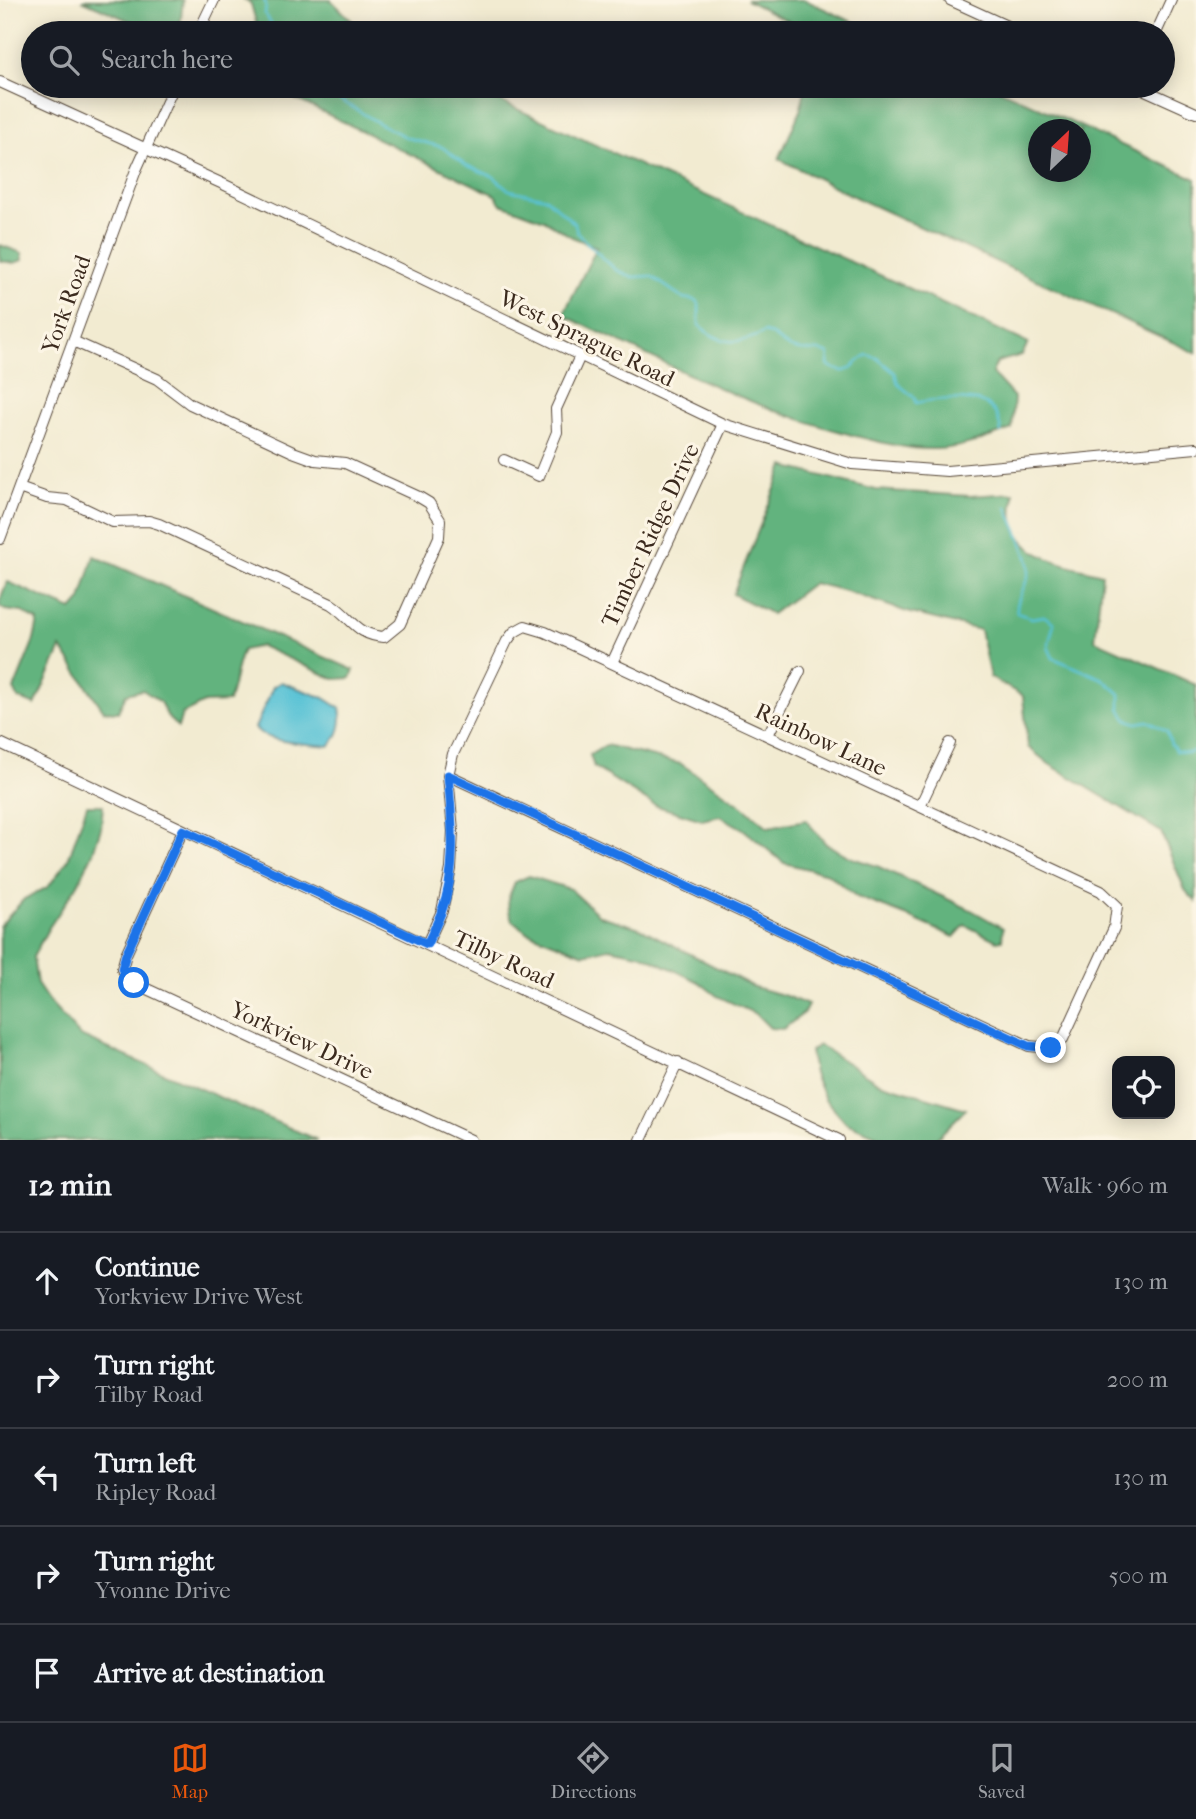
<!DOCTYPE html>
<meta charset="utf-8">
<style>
body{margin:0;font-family:"IM FELL French Canon",serif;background:#242831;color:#f1f3f6}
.controls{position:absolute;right:21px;bottom:21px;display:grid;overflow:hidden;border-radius:14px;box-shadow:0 4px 18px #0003}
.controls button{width:63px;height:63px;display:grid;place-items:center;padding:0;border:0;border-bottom:2px solid #363941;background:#171b24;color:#f1f3f6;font:35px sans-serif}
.compass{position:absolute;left:1028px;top:119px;width:63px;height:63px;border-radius:50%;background:#171b24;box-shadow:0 4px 18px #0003;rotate:25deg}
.stop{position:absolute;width:21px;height:21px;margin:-16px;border:5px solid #1a73e8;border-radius:50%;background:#fff}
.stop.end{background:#1a73e8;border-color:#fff;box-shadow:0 2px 7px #0008}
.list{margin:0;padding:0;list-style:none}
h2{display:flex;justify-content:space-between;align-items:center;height:91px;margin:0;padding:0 28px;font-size:30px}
h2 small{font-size:23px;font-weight:400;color:#9ea1a6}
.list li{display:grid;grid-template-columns:46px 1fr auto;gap:21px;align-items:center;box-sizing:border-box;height:98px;padding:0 28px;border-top:2px solid #363941}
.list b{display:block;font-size:26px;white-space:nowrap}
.list p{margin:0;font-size:23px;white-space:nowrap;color:#9ea1a6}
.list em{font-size:23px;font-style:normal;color:#9ea1a6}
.icon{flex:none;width:38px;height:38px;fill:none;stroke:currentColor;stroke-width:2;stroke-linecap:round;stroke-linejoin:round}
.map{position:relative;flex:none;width:1196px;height:1140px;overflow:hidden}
.search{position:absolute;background:#171b24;box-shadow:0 4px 18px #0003;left:21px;right:21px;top:21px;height:77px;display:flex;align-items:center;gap:18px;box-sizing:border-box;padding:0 24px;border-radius:38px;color:#9ea1a6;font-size:26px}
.sheet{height:581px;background:#171b24}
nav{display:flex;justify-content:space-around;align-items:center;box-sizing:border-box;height:98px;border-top:2px solid #363941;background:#171b24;font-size:19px;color:#9ea1a6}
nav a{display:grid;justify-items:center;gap:4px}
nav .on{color:#ea580c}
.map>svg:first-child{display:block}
.forest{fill:#62b37e;stroke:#4e6e4e;stroke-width:2;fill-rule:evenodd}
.water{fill:#59c2d5;stroke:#4a767a;stroke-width:2}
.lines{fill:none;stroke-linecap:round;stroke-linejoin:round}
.stream{stroke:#59c2d5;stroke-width:2.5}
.minor-casing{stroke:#564739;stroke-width:12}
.minor{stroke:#fff;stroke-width:10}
.route{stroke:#1a73e8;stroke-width:9}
.labels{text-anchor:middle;stroke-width:6;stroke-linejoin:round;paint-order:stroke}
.street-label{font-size:23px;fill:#3b2a1e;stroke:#fcf5e5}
</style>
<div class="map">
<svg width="1196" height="1140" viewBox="0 0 1196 1140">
<rect width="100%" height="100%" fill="#fcf5e5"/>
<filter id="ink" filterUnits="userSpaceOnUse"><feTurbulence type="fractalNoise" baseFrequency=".0143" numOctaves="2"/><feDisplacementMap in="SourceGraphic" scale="14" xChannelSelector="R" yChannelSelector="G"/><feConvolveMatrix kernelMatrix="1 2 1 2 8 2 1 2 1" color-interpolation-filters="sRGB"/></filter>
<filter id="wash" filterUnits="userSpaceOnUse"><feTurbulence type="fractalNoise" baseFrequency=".00686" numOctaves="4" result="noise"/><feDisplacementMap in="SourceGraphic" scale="28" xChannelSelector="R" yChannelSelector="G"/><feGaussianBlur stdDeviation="1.57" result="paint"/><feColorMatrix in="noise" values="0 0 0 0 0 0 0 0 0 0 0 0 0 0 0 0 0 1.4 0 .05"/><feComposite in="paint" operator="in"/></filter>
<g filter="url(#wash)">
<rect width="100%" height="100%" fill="#f2ebd1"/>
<path class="forest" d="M 82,0 L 183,0 L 180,28 L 157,33 Z
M 245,0 L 331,0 L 364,33 L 259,33 L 251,4 Z
M 746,0 L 805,0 L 877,33 L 798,33 L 796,25 Z
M 273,86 L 467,86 L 1028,343 L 1022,355 L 997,362 L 992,373 L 1014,397 L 1012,429 C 989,437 961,449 936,449 C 907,450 879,442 852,435 C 751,409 657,359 563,315 L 597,247 L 572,237 L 544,220 L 501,204 L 495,195 L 273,88 Z
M 806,86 L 992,86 L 1196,179 L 1196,353 L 857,198 L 779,159 L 800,111 ZM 1038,130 L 1080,130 L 1080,172 L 1038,172 Z
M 0,245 L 22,253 L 23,260 L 14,263 L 0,261 Z
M 784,466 L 876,490 L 970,496 L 1014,493 C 1014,501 1011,512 1013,520 C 1021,560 1070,565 1102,574 L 1095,640 L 1196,685 L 1196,902 L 1185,890 L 1161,832 L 1049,764 L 1028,747 L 1023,696 L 990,677 L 980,630 L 907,612 L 846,591 L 813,583 L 772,614 L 733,594 Z
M 94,556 L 354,670 L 351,678 L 334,679 L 261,646 L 243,650 C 235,667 235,685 228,702 L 204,703 L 182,714 L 178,727 L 169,719 L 160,702 L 143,690 L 126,694 L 118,712 L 104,711 L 61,648 L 35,705 L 18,698 L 14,689 L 34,640 L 38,621 L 22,612 L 5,610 L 0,607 C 0,597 3,591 8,582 L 72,610 L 81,600 Z
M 606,745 L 681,764 L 740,804 L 768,827 L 806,820 L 826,844 L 852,858 L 877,866 L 971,910 L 1003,928 L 1002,940 L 997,941 L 965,925 L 954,937 L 900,913 L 857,897 L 828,874 L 784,863 L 743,829 L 720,816 L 702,820 L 654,805 L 594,767 L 590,755 Z
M 87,805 L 103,805 L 101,828 L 92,855 L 78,884 L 48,929 L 33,957 L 37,984 L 49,1002 L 80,1036 L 317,1140 L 0,1140 L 0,926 L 24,899 L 48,887 L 68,860 Z
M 529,876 L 570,889 L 600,916 L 640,928 L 754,987 L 786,996 L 808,1005 L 804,1013 L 783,1029 L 770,1028 L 756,1014 L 717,996 L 699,982 L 643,955 L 609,948 L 584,954 L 527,932 L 512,920 L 509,911 L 508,899 L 515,882 Z
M 819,1045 L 879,1083 L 966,1109 L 935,1140 L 887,1140 L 846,1123 L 825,1099 L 814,1074 L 810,1051 Z"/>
<path class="water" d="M 281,682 L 324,698 L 340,708 C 343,723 340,735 329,746 C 307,743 270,745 255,728 L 273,687 Z"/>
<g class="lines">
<path class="stream" d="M 264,0 L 266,4 L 265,14 L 278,33
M 317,86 L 382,125 L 408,138 L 442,147 L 466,165 L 494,177 L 509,190 L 546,198 L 575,224 L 577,232 L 587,243 L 616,270 L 633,277 L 651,276 L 683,298 L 695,300 L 699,304 L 699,325 C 720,346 740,345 765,332 C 778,337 780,342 789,347 C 803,354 816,347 829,354 L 828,365 C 850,379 850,365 867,355 L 877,358 L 895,373 L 898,384 L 915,398 L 916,403 C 931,399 971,397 985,404 C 996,409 1000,422 1001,433
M 1007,507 C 1012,520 1028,554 1029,565 C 1031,582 1015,596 1017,613 L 1032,618 L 1044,616 L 1054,623 L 1048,647 L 1053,658 L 1103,679 L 1120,694 L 1120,708 L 1126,719 L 1137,723 L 1148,721 L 1167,731 L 1171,744 L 1176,751 L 1189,753 L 1196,750"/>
</g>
</g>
<g filter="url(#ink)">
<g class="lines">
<g class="minor-casing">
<path id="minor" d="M 950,0 L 1022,33
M 198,33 L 214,0
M 1156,33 L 1171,0
M 0,82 L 223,184 L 723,424 L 852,464 L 947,471 L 1196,448
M 1136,86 L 1196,113
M 504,460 L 539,476 L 557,432 L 556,409 L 580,356
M 19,488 L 47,498 L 67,500 L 113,522 L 149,521 L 159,524 L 331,604 C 352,618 356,635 384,637 L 400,624 L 439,537 L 440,520 L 429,503 L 419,497 L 345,463 L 315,460 L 293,452 L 190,404 L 157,379 L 73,341
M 0,539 L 136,170 L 174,86
M 612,663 L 723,424
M 768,735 L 800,671
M 0,743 L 839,1140
M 920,806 L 950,743
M 183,830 L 126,954 L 122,969 L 134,983 L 471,1140
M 427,944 L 442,911 L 451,869 L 453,831 L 448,775 L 453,754 L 507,641 L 514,632 L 525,626 L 545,632 L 1101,891 L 1117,906 L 1114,928 L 1063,1039 L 1051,1048 L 1029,1046 L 448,775
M 641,1140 L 678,1062"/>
</g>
<use href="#minor" class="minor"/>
</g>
</g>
<g class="lines" filter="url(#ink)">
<path class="route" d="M 134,983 L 122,969 L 126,954 L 183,830 L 427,944 C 432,934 437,924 441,913 C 458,870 452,820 448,775 L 1028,1046 L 1051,1048"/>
</g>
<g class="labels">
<g class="street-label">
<text transform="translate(66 304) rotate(-70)" y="8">York Road</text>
<text transform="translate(587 338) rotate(26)" y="8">West Sprague Road</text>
<text transform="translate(650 535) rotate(-65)" y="8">Timber Ridge Drive</text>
<text transform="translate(821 739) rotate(25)" y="8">Rainbow Lane</text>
<text transform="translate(504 959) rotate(25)" y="8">Tilby Road</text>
<text transform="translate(302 1040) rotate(25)" y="8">Yorkview Drive</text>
</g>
</g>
</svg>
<div class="controls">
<button><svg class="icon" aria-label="locate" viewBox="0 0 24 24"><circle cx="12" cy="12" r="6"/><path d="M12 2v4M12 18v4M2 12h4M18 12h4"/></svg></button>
</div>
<svg class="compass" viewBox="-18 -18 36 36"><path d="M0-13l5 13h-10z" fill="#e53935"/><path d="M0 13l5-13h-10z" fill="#9ea1a6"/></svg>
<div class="stop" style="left:134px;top:983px"></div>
<div class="stop end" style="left:1051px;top:1048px"></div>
<div class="search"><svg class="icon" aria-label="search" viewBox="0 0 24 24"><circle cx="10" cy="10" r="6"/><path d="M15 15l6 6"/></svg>Search here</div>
</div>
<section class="sheet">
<h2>12 min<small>Walk · 960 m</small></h2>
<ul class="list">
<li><svg class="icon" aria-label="ahead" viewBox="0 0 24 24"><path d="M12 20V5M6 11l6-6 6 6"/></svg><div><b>Continue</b><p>Yorkview Drive West</p></div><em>130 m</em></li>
<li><svg class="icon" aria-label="right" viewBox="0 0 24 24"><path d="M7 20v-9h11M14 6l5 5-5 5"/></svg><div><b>Turn right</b><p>Tilby Road</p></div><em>200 m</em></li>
<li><svg class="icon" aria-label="left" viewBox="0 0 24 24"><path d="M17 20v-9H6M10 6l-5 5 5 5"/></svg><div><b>Turn left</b><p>Ripley Road</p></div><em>130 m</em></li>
<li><svg class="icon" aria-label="right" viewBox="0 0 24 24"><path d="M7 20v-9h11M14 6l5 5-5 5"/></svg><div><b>Turn right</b><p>Yvonne Drive</p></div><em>500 m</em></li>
<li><svg class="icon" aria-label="arrive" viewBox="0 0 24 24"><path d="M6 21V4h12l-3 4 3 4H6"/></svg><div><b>Arrive at destination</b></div></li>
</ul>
</section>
<nav>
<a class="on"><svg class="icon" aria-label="map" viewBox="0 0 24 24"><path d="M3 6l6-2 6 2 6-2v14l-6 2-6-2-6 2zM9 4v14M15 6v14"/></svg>Map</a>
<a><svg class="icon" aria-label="directions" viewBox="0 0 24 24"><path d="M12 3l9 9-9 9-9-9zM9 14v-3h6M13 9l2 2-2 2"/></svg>Directions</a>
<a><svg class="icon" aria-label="saved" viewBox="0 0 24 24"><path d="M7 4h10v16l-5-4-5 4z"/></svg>Saved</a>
</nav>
